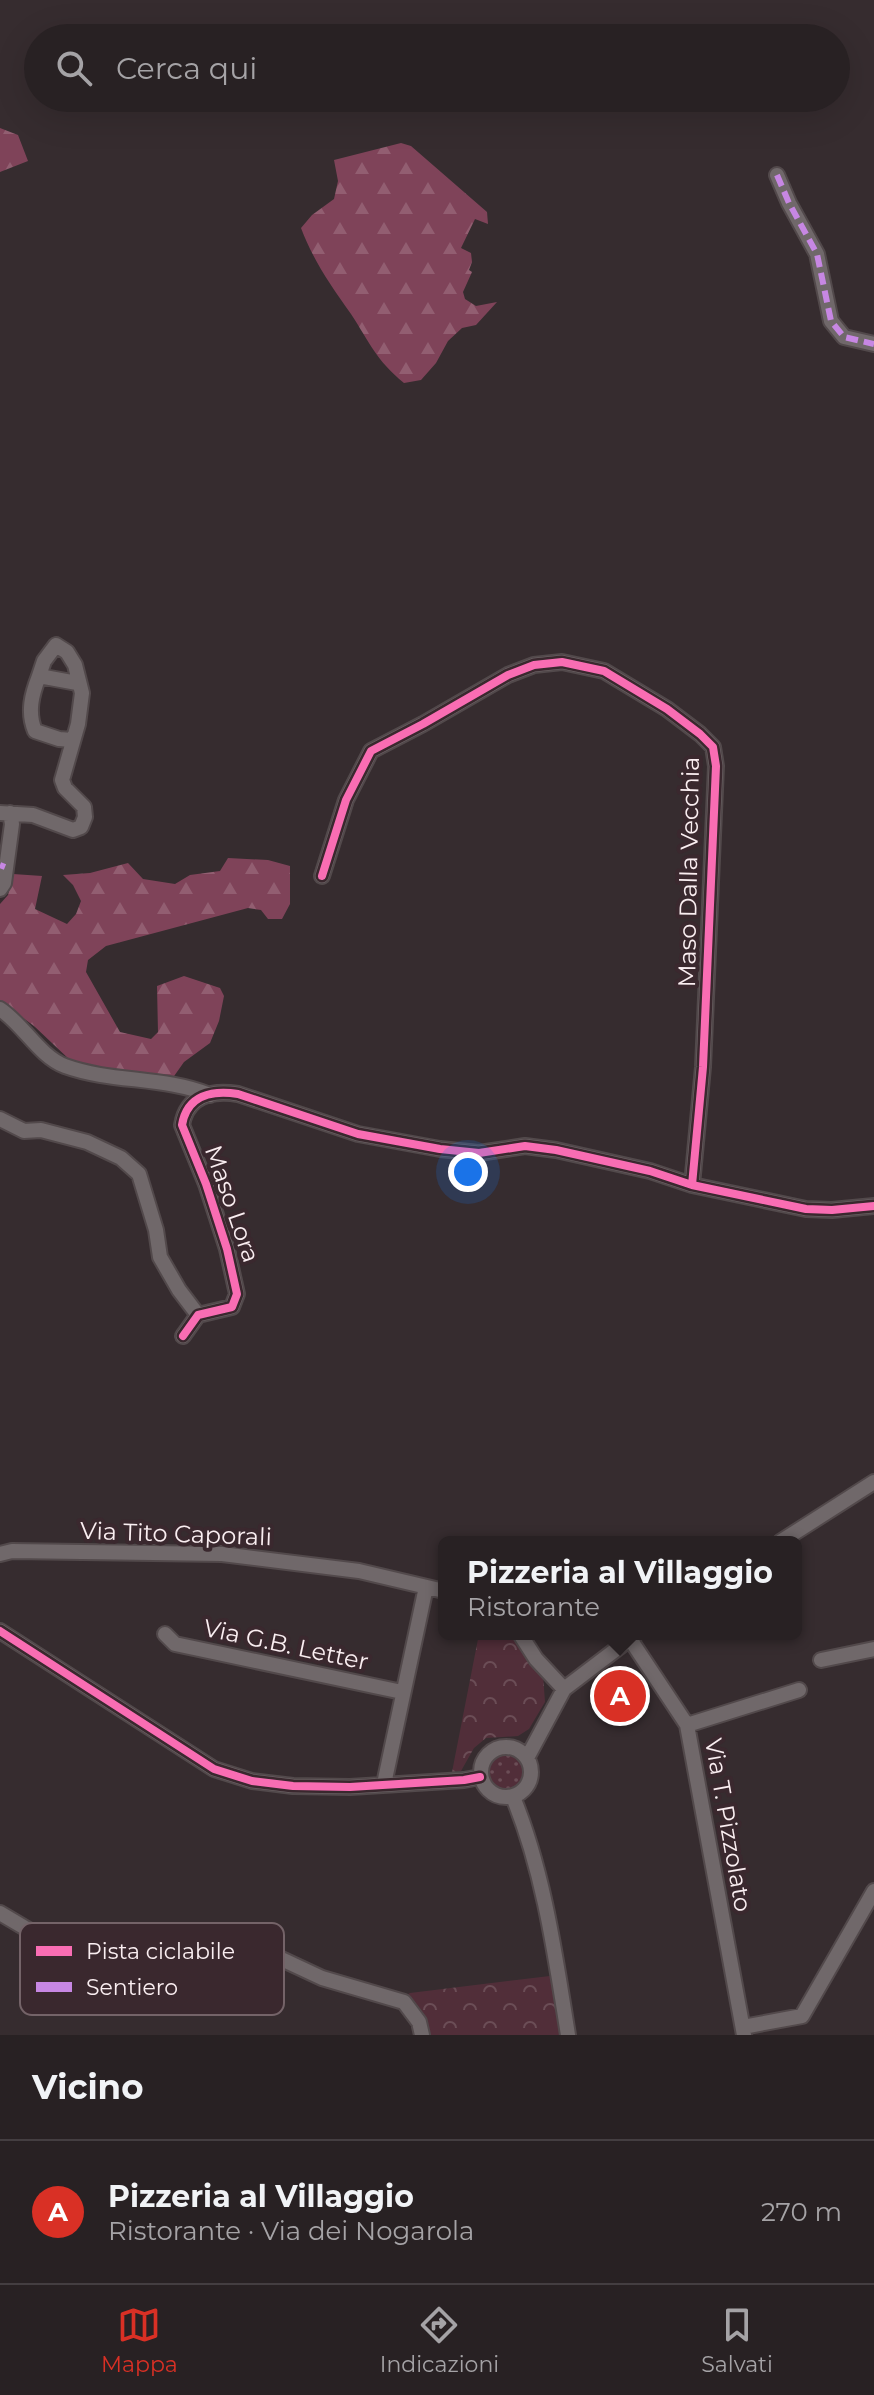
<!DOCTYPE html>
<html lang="it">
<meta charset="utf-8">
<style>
body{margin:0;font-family:Montserrat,sans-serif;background:#30292b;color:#f1f3f6}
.you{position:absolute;left:468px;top:1172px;width:28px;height:28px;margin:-20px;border:6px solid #fff;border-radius:50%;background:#1a73e8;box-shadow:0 0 0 12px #1a73e833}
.badge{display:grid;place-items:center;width:52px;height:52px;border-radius:50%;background:#d93025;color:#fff;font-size:26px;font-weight:700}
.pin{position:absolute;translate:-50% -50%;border:4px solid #fff;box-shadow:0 2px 8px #0006}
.popup{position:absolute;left:438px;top:1536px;width:364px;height:104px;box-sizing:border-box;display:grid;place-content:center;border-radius:12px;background:#282123;filter:drop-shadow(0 2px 6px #0005);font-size:26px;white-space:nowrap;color:#a5a3a6}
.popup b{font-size:30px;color:#f1f3f6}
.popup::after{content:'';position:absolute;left:50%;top:100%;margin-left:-16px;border:16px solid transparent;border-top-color:#282123}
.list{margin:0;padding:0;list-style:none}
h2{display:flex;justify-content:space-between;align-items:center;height:104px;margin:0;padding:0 32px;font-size:34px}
h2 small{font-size:26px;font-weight:400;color:#a5a3a6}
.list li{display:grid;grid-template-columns:52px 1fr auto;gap:24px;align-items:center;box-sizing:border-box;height:144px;padding:0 32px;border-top:2px solid #443e41}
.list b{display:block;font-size:30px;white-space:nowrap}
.list p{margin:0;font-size:26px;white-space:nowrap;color:#a5a3a6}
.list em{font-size:26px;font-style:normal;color:#a5a3a6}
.icon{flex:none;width:44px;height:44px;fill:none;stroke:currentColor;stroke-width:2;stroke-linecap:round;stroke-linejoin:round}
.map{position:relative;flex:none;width:874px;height:2035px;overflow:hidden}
.search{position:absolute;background:#282123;box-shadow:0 8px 32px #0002;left:24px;right:24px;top:24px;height:88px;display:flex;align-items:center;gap:20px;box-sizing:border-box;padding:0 28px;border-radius:44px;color:#a5a3a6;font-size:30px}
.sheet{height:248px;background:#282123}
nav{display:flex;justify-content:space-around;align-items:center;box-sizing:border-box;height:112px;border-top:2px solid #443e41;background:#282123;font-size:22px;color:#a5a3a6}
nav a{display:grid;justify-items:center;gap:4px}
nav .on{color:#d93025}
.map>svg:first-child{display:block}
.forest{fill:url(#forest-firs)}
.park{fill:url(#park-crowns)}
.garden{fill:url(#garden-dots)}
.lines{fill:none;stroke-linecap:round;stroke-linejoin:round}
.minor-casing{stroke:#52494b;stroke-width:18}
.minor{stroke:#70686a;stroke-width:14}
.quiet{stroke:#c787e3;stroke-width:6;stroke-dasharray:12 6;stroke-linecap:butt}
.cycleway-casing{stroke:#3a282e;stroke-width:13}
.cycleway{stroke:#f96db3;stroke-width:8}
.labels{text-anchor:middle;stroke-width:8;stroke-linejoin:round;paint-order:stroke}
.street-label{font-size:24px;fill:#faeef1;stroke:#3a282e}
.key{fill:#3a282e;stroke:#746368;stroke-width:2}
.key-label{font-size:22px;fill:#faeef1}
</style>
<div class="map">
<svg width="874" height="2035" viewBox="0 0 874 2035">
<defs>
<pattern id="forest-firs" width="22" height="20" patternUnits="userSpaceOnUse" patternTransform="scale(2)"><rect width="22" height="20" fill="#7f4359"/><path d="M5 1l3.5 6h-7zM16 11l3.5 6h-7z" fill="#925e71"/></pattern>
<pattern id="park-crowns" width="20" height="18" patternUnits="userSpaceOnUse" patternTransform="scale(2)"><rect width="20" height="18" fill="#512e39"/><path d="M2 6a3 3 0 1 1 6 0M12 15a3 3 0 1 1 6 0" fill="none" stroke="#6b4d56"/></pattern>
<pattern id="garden-dots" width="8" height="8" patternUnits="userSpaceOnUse" patternTransform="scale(2)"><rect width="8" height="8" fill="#512e39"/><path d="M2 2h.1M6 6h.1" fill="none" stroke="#6b4d56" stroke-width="1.8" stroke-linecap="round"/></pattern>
</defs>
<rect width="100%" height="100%" fill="#362c2f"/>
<path class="forest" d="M 0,128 L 18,135 L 28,161 L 0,172 Z
M 401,143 L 411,146 L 487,212 L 488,224 L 475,219 L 461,248 L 471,253 L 472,262 L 469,270 L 472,272 L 463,292 L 465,299 L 476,306 L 497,302 L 476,325 L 462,328 L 448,341 L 436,363 L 421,380 L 404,383 C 376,360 370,343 351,314 C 331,286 313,260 301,228 L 312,215 L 334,199 L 338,181 L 334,160 Z
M 228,858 L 268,860 L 290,866 L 290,904 L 282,919 L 268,919 L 261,910 L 248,908 L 106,946 L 88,960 L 86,972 L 120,1032 L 151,1039 L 158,1032 L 157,986 L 184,976 L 220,988 L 224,996 L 219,1021 L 210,1043 L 184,1062 L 172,1079 L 107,1074 L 71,1061 L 34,1026 L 0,1001 L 0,904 L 8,895 L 13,874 L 42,876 L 35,909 L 67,924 L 76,914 L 81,901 L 73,885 L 63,875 L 90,873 L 128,863 L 143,879 L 175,884 L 190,875 L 220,871 Z"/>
<path class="park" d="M 479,1634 L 512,1634 L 543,1675 L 545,1702 L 529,1729 L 518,1736 L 486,1738 L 474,1748 L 461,1771 L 452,1772 Z
M 550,1976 L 560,2035 L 423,2035 L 405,1996 L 410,1993 Z"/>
<path class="garden" d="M487 1772a18 18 0 1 1 36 0a18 18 0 1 1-36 0Z"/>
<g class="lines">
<g class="minor-casing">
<path id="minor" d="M 777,175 L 789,203 L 817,254 L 831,321 L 844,337 L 874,344
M 72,740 L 59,739 L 35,731 C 27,712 32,694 39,676 L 77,683
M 0,813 L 33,815 L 73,830 L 81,827 L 85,817 L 84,807 L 65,788 L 62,780 L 78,724 L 82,693 L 75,665 L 67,652 L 56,645 L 44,661 L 39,676
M 322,876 L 346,800 L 371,751 L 423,724 L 508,675 L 534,665 L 562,662 L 604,671 L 667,709 L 700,734 L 713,747 L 716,766 L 703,1067 L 692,1185
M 0,889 L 4,883 L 12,824 L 10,813
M 0,1009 C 23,1024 39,1056 65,1066 C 112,1083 164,1076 210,1095
M 0,1119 L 24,1131 L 41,1130 L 87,1142 L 121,1158 L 139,1174 L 156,1230 L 160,1257 L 179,1290 L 198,1315
M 183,1336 L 198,1315 L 232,1307 L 237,1294 L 227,1249 L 206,1184 L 182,1125 C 187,1095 212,1090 238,1094 L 358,1134 L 440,1149 L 479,1153 L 525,1146 L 556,1150 L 650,1171 L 692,1185 L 806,1209 L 832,1210 L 874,1206
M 780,1542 L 874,1482
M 0,1554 L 12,1551 L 222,1554 L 359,1571 L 444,1591
M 0,1631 L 214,1769 L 252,1781 L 293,1786 L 350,1787 L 464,1780 L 480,1777
M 165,1634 L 175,1644 L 402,1692
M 520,1634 L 536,1659 L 564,1689
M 630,1639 L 687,1725 L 744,2035
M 821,1660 L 874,1649
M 687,1725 L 799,1690
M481 1772a25 25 0 1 1 50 0a25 25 0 1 1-50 0Z
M 527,1758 L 564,1689 L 635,1635
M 384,1784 L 426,1587
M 513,1797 C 544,1873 555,1954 568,2035
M 0,1913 L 32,1932 L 45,1934 L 126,1936 L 201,1949 L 238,1946 L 260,1949 L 322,1978 L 404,2002 L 419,2022 L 422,2035
M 743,2027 L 802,2016 L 874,1891"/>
</g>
<use href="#minor" class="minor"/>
<path class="quiet" d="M 777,175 L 789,203 L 817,254 L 831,321 L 844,337 L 874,344
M 0,865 L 5,867"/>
<g class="cycleway-casing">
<path id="cycleway" d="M 322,876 L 346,800 L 371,751 L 423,724 L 508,675 L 534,665 L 562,662 L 604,671 L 667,709 L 700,734 L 713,747 L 716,766 L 703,1067 L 692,1185
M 183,1336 L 198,1315 L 232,1307 L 237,1294 L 227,1249 L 206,1184 L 182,1125 C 187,1095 212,1090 238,1094 L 358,1134 L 440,1149 L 479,1153 L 525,1146 L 556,1150 L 650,1171 L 692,1185 L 806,1209 L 832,1210 L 874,1206
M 0,1631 L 214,1769 L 252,1781 L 293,1786 L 350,1787 L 464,1780 L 480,1777"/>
</g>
<use href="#cycleway" class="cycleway"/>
</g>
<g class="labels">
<g class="street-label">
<text transform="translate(689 872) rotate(-89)" y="8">Maso Dalla Vecchia</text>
<text transform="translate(232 1204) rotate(71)" y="8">Maso Lora</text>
<text transform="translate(176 1534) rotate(2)" y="8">Via Tito Caporali</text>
<text transform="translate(286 1645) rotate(12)" y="8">Via G.B. Letter</text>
<text transform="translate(728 1825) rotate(80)" y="8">Via T. Pizzolato</text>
</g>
</g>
<rect x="20" y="1923" width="264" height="92" rx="12" class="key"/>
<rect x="36" y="1946" width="36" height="10" fill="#f96db3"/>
<rect x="36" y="1982" width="36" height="10" fill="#c787e3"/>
<g class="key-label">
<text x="86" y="1959">Pista ciclabile</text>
<text x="86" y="1995">Sentiero</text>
</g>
</svg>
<div class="you"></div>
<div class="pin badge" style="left:620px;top:1696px">A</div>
<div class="popup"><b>Pizzeria al Villaggio</b>Ristorante</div>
<div class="search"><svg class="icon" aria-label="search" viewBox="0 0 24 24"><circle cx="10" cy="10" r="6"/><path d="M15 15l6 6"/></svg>Cerca qui</div>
</div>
<section class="sheet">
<h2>Vicino<small></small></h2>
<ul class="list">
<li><span class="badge">A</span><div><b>Pizzeria al Villaggio</b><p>Ristorante · Via dei Nogarola</p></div><em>270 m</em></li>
</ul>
</section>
<nav>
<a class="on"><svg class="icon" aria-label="map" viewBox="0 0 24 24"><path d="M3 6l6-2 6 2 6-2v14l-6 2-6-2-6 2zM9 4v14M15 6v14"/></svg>Mappa</a>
<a><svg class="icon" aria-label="directions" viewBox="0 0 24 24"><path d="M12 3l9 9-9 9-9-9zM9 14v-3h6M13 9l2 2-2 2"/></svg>Indicazioni</a>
<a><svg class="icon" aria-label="saved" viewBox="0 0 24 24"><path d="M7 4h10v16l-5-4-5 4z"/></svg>Salvati</a>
</nav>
